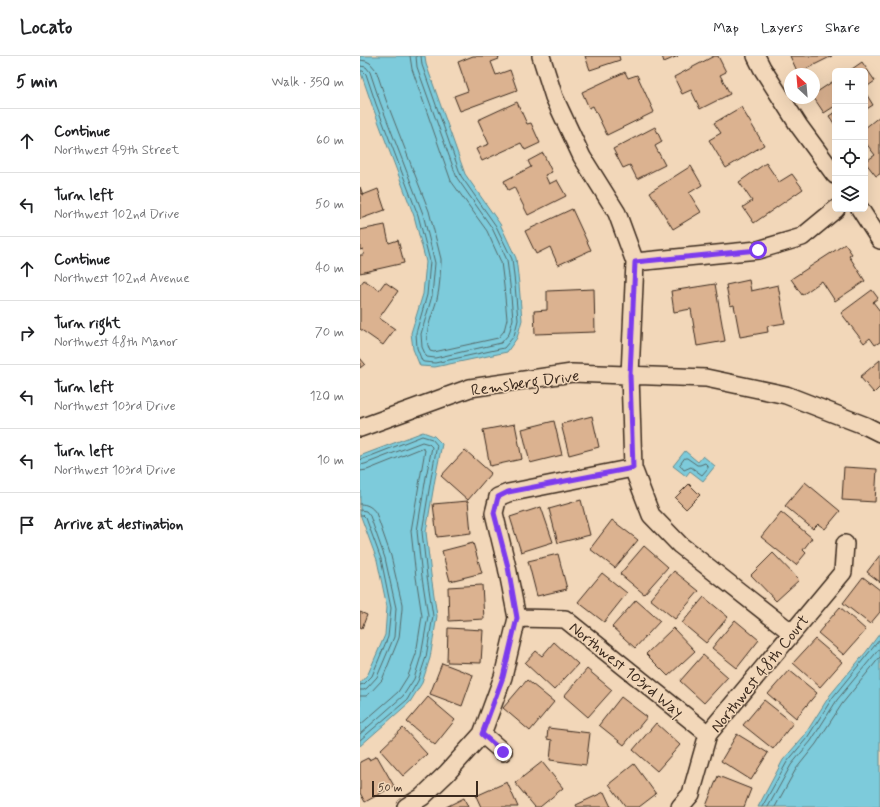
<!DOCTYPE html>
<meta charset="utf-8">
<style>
body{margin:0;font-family:Mynerve,sans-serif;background:#f2f2f2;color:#202124}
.controls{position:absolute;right:12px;top:12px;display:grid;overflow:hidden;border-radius:6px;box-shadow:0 4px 16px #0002}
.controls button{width:36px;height:36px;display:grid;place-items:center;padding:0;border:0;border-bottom:1px solid #e0e0e0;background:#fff;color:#202124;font:20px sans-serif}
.compass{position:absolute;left:424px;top:12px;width:36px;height:36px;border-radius:50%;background:#fff;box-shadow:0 4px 16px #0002;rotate:334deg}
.scale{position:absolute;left:12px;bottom:10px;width:106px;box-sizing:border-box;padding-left:4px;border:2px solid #3b2a1e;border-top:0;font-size:11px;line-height:14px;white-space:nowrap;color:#3b2a1e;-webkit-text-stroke:3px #f2d7b9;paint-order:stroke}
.stop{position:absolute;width:12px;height:12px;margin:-9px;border:3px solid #7c3aed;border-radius:50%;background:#fff}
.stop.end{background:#7c3aed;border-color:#fff;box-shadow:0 1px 4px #0008}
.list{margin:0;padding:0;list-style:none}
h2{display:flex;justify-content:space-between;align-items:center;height:52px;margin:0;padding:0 16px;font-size:17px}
h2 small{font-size:13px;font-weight:400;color:#757577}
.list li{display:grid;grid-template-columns:26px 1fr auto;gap:12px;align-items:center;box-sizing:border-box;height:64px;padding:0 16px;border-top:1px solid #e0e0e0}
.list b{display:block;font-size:15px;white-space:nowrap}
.list p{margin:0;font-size:13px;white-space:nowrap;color:#757577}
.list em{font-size:13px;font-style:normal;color:#757577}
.icon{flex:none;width:22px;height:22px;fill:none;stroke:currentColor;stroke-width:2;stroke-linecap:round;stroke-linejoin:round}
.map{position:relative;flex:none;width:520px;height:751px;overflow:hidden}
header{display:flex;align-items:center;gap:24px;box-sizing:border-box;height:56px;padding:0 20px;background:#fff;border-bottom:1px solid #e0e0e0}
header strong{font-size:19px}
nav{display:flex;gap:22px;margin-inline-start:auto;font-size:14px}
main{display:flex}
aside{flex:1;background:#fff}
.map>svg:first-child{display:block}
.water{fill:#7dcbdb;stroke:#638b8f}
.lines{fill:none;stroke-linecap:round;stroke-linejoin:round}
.shore{stroke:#556a6a;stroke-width:1}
.building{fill:#dbb290;stroke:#3b2a1e}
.street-casing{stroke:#3b2a1e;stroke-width:20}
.street{stroke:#f2d7b9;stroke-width:17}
.route{stroke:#7c3aed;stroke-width:5}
.labels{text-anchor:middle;stroke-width:3;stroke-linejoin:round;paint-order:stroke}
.street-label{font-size:16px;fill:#3b2a1e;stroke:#f2d7b9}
</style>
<header>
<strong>Locato</strong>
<nav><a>Map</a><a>Layers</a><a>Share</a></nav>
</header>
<main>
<aside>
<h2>5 min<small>Walk · 350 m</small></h2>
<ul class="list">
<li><svg class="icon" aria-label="ahead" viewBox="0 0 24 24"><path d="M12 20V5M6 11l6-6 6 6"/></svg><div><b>Continue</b><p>Northwest 49th Street</p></div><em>60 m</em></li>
<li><svg class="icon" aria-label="left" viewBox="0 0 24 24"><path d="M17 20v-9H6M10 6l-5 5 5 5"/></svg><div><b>Turn left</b><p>Northwest 102nd Drive</p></div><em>50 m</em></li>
<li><svg class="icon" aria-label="ahead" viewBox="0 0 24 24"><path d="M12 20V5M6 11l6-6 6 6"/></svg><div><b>Continue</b><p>Northwest 102nd Avenue</p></div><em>40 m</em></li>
<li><svg class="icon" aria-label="right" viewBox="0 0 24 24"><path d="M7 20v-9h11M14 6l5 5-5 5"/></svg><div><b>Turn right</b><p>Northwest 48th Manor</p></div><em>70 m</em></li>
<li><svg class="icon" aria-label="left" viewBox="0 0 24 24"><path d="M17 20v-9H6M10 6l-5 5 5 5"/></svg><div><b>Turn left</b><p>Northwest 103rd Drive</p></div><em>120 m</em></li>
<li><svg class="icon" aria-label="left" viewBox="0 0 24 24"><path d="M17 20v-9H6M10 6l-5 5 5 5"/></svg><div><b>Turn left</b><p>Northwest 103rd Drive</p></div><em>10 m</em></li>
<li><svg class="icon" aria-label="arrive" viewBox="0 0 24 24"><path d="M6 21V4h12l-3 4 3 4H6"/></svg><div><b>Arrive at destination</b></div></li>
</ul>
</aside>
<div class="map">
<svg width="520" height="751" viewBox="0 0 520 751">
<rect width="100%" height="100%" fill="#f2d7b9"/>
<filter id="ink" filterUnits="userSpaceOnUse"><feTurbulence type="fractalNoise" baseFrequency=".025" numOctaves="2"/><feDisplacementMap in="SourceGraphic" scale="8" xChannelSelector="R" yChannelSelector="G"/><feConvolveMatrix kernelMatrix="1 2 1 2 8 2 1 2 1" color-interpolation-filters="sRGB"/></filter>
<g filter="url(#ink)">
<path class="water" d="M 0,0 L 65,0 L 66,8 L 105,118 L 140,168 L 156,202 L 159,228 L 162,264 L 157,282 L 147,296 L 75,311 L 60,310 L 53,293 L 51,277 L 63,238 L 66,206 L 54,160 L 12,49 L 0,14 Z
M 63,376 L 74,380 L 82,388 L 75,423 L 66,476 L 71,519 L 77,560 L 70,602 L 62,627 L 50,646 L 0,690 L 0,627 L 8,618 L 25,579 L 27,551 L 17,504 L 0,458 L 0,400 L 5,398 Z
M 325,395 L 338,406 L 343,400 L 355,410 L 343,425 L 330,415 L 326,420 L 313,410 Z
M 520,577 L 520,751 L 398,751 L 423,704 L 444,680 L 470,639 L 506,596 Z"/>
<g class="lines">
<path class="shore" d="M 0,4 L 6,5 L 10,7 L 16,14 L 26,44 L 69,155 L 81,203 L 81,207 C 80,219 80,231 77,243 C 73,259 62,278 70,295 L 74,296 L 138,282 L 144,275 L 147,263 L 144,230 L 141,206 L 127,175 L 91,125 L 52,13 L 50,0
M 0,10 L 6,11 L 10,16 L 20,46 L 63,158 L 75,207 L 72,240 L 61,278 L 62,291 L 66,300 L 67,301 L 75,302 L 141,287 L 149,278 L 153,263 L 150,229 L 147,204 L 132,172 L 97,122 L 57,11 L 56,0
M 0,15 L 3,15 L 6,18 L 16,48 L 58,159 L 70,205 L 67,239 L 56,277 L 57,292 L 62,305 L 64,306 L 75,307 L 144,292 L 154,280 L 158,264 L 155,229 L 152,203 L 136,170 L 101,120 L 62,9 L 61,0
M 325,402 L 327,402 L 337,409 L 340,409 L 345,407 L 348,410 L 348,412 L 342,419 L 331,411 L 324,414 L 320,409 Z
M 0,404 L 3,403 L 62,380 L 72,383 L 77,389 L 71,422 L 62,476 L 67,520 L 73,560 L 66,601 L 58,625 L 47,644 L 0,684
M 0,409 L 5,408 L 62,386 L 69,388 L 72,391 L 66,421 L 57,475 L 62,521 L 68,560 L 61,600 L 54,623 L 43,640 L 0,678
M 0,415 L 7,414 L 62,392 L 65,394 L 51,475 L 56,521 L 62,560 L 56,598 L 48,620 L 38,636 L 0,669
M 0,448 C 7,448 12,451 16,457 L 31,500 L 42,548 L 42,553 L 39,582 L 22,624 L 10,637 L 6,640 L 0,640
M 0,454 L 6,455 L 10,460 L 25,502 L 36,552 L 34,581 L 17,621 L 7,632 L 4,634 L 0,634
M 0,459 L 3,459 L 6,462 L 21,503 L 31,552 L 28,581 L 12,620 L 4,628 L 0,629
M 402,751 L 427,706 L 447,682 L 473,641 L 520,583
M 408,751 L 431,709 L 451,685 L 477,644 L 520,592
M 415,751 L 436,713 L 456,688 L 482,648 L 520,601"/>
</g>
<path class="building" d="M 113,0 L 138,0 L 139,3 L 131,6 L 136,19 L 150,14 L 157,34 L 100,55 L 94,40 L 108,35 L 98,6 Z
M 225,0 L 259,0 L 260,4 L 230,14 Z
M 302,0 L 318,0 L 304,6 Z
M 354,0 L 358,0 L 366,16 L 360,19 L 370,38 L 340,53 L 331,34 L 322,38 L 314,21 Z
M 430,0 L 472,0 L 438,17 Z
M 502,6 L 515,25 L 505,32 L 505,15 L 489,15 Z
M 265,16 L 268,22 L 277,19 L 294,56 L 247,79 L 233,50 L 229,52 L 222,36 Z
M 475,24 L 475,50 L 464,57 L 454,42 L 454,38 Z
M 505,36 L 513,49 L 505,54 Z
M 157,46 L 167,68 L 171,67 L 180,87 L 165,94 L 161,87 L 122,105 L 116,93 L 129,88 L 118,64 Z
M 381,51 L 404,89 L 366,112 L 349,84 L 361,77 L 354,67 Z
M 475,56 L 475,69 L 469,60 Z
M 520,60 L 520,118 L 516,120 L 505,106 L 515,99 L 505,86 L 505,72 Z
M 295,71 L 302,86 L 295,90 L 305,109 L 277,123 L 270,109 L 263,112 L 253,93 Z
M 183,97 L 192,116 L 185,119 L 189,128 L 197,124 L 206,140 L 168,159 L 154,131 L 148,134 L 144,125 L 171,111 L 168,105 Z
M 406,107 L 419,126 L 432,118 L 443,133 L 394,167 L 383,151 L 392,145 L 379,126 Z
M 331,110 L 342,129 L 329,137 L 341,156 L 313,173 L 290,136 Z
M 0,131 L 3,139 L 18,133 L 25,154 L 0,163 Z
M 212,153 L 231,194 L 198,209 L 190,191 L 176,198 L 165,175 Z
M 25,169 L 29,187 L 38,184 L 44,207 L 0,217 L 0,199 L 4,199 L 3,193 L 0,194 L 0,174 Z
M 485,188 L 492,198 L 489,200 L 505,225 L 475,245 L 462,225 L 442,239 L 431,223 Z
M 4,224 L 19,234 L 25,226 L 38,235 L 19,262 L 35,273 L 23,289 L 0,273 L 0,229 Z
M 389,224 L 391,235 L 418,229 L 425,267 L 407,270 L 408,276 L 380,281 L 374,249 L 370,250 L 366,229 Z
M 355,228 L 365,285 L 337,290 L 331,253 L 314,256 L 311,235 Z
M 234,233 L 235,276 L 175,278 L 174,255 L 187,254 L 187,235 Z
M 512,234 L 518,242 L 513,246 L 520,255 L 520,286 L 515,289 L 510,282 L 504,287 L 481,257 Z
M 0,302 L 5,308 L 0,312 Z
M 520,304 L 520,331 L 514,337 L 500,321 Z
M 232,360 L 239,391 L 209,399 L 201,368 Z
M 194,365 L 202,399 L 170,407 L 162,373 Z
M 155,368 L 162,403 L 130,410 L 123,374 Z
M 105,394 L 131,417 L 108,444 L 81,420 Z
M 484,411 L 517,413 L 515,446 L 482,444 Z
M 445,426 L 480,455 L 465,473 L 458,468 L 453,473 L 425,450 Z
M 329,428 L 340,439 L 326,453 L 315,442 Z
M 221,444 L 230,479 L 198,487 L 189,453 Z
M 108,445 L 111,477 L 77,481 L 73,448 Z
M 181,451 L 193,486 L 161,496 L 150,461 Z
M 421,456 L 452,482 L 443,494 L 446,497 L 436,509 L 401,481 Z
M 252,464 L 278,484 L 255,512 L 230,493 Z
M 113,487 L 122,517 L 90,525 L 82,495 Z
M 284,490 L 308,511 L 284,538 L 260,518 Z
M 413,497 L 439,524 L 416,545 L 391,519 Z
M 198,498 L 207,533 L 177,540 L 168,505 Z
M 520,499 L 520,526 L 507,516 Z
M 314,515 L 339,535 L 315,563 L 290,543 Z
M 242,517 L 267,537 L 244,566 L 218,546 Z
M 503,521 L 520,534 L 520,556 L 510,568 L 483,547 Z
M 122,529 L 124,563 L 89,565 L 88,531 Z
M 344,541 L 368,561 L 346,587 L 322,567 Z
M 276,544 L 300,565 L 275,592 L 252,571 Z
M 480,551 L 506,574 L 484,599 L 458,577 Z
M 0,556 L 7,559 L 2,572 L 0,571 Z
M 375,564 L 399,584 L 377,612 L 352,592 Z
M 88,572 L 123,574 L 121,607 L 87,606 Z
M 313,572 L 335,595 L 308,620 L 286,598 Z
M 455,583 L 482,606 L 460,631 L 433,607 Z
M 194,586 L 218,608 L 194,634 L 165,607 L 176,595 L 182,600 Z
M 343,599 L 368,621 L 344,647 L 320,625 Z
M 82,607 L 113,619 L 102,650 L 70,638 Z
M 227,613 L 252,634 L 228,661 L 204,640 Z
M 429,614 L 457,637 L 436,662 L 408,638 Z
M 167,624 L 194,646 L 170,675 L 143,652 Z
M 68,641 L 95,664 L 75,689 L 47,666 Z
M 261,641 L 287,661 L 264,689 L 239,669 Z
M 404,644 L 433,667 L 413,693 L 383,669 Z
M 296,667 L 320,689 L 297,715 L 273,694 Z
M 43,672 L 67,698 L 43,720 L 20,694 Z
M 188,672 L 230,677 L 226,709 L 190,704 L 192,684 L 187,683 Z
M 377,678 L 408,697 L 391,724 L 361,705 Z
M 17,700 L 34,730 L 5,746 L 0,737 L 0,706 L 8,702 L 9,704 Z
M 182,706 L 203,732 L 180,751 L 175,751 L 155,727 Z
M 274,708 L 296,738 L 279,751 L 266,751 L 249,728 Z
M 358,720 L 391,733 L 384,751 L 349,751 L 346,750 Z
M 147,726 L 158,751 L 121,751 L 116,740 Z
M 244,736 L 251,751 L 217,751 L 216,749 Z
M 104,742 L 108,751 L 86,751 Z"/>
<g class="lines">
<g class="street-casing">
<path id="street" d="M 181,0 L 194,41 L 222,101 L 257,157 L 275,206 L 270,319 L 273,412 L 291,459 L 320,489 L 432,577
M 396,0 L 402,12 L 439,70 L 475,119
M 500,153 L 520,184
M 275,206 L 398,194 L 442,181 L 476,153
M 0,372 L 110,332 L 212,317 L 346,322 L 426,339 L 506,370 L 520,377
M 157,562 L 205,563 L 348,678
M 122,678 L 143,696
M 46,751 L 62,741 L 87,717 L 122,678 L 143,621 L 157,562 L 147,511 L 134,457 L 138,441 L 148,437 L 273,412
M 320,751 L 331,738 L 348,678 L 483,516 L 485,488"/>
</g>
<use href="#street" class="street"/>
</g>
</g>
<g class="lines" filter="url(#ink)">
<path class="route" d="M 143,696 L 122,678 L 143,621 L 157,562 L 148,511 L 134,457 L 138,441 L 148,436 L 273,412 L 270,319 L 275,206 L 398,194"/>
</g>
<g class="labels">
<g class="street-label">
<text transform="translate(165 326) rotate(-8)" y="6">Remsberg Drive</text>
<text transform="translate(267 613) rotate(39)" y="6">Northwest 103rd Way</text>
<text transform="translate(399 617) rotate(-51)" y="6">Northwest 48th Court</text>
</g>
</g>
</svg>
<div class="controls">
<button>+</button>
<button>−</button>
<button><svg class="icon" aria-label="locate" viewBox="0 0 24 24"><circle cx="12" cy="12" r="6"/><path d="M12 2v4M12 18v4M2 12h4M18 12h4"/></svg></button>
<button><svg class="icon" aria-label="layers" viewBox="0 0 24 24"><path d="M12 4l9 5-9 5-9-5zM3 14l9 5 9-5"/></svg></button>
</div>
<svg class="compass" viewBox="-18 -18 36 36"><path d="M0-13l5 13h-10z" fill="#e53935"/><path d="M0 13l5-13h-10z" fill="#757577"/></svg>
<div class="scale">50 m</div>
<div class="stop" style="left:398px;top:194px"></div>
<div class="stop end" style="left:143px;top:696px"></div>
</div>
</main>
